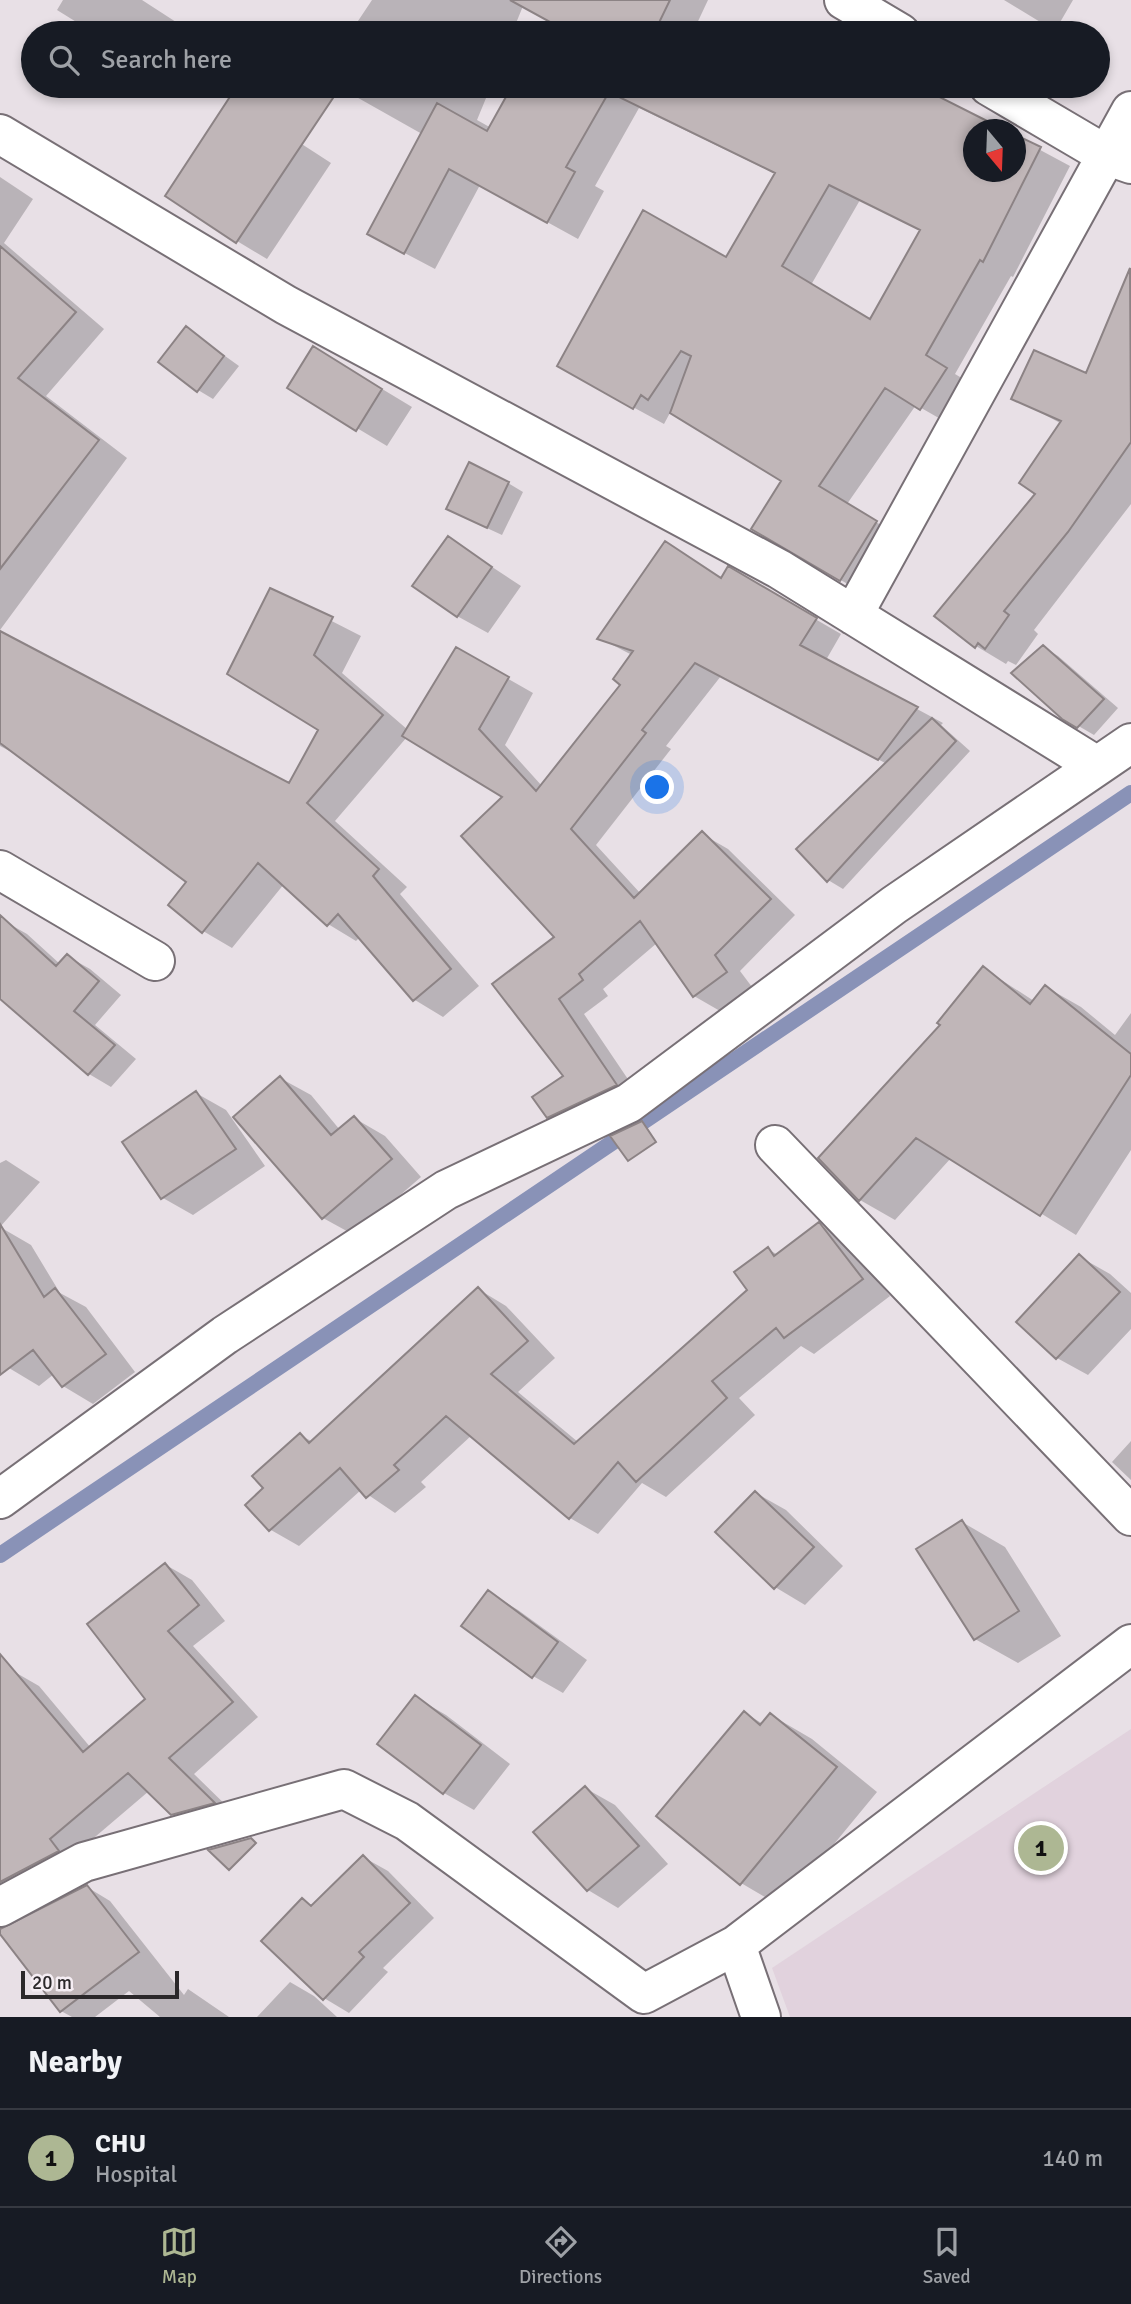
<!DOCTYPE html>
<style>
body{margin:0;font-family:Signika,sans-serif;background:#242831;color:#f1f3f6}
.compass{position:absolute;left:963px;top:119px;width:63px;height:63px;border-radius:50%;background:#171b24;box-shadow:0 4px 10px #0003;rotate:161deg}
.scale{position:absolute;left:21px;bottom:18px;width:158px;box-sizing:border-box;padding-left:7px;border:4px solid #2b282a;border-top:0;font-size:19px;line-height:24px;white-space:nowrap;color:#2b282a;-webkit-text-stroke:5px #f5edf3;paint-order:stroke}
.you{position:absolute;left:658px;top:788px;width:24px;height:24px;margin:-18px;border:5px solid #fff;border-radius:50%;background:#1a73e8;box-shadow:0 0 0 10px #1a73e833}
.badge{display:grid;place-items:center;width:46px;height:46px;border-radius:50%;background:#adb793;color:#111;font-size:23px;font-weight:700}
.pin{position:absolute;translate:-50% -50%;border:4px solid #fff;box-shadow:0 2px 7px #0006}
.list{margin:0;padding:0;list-style:none}
h2{display:flex;justify-content:space-between;align-items:center;height:91px;margin:0;padding:0 28px;font-size:30px}
h2 small{font-size:23px;font-weight:400;color:#9ea1a6}
.list li{display:grid;grid-template-columns:46px 1fr auto;gap:21px;align-items:center;box-sizing:border-box;height:98px;padding:0 28px;border-top:2px solid #363941}
.list b{display:block;font-size:26px;white-space:nowrap}
.list p{margin:0;font-size:23px;white-space:nowrap;color:#9ea1a6}
.list em{font-size:23px;font-style:normal;color:#9ea1a6}
.icon{flex:none;width:38px;height:38px;fill:none;stroke:currentColor;stroke-width:2;stroke-linecap:round;stroke-linejoin:round}
.map{position:relative;flex:none;width:1131px;height:2017px;overflow:hidden}
.search{position:absolute;background:#171b24;box-shadow:0 4px 10px #0003;left:21px;right:21px;top:21px;height:77px;display:flex;align-items:center;gap:18px;box-sizing:border-box;padding:0 24px;border-radius:38px;color:#9ea1a6;font-size:26px}
.sheet{height:189px;background:#171b24}
nav{display:flex;justify-content:space-around;align-items:center;box-sizing:border-box;height:98px;border-top:2px solid #363941;background:#171b24;font-size:19px;color:#9ea1a6}
nav a{display:grid;justify-items:center;gap:4px}
nav .on{color:#adb793}
.map>svg:first-child{display:block}
.built{fill:#e1d2dd}
.shadow{fill:#0003;fill-rule:evenodd}
.lines{fill:none;stroke-linecap:round;stroke-linejoin:round}
.stream{stroke:#8992b7;stroke-width:16}
.building{fill:#c0b6b8;stroke:#8c8385;stroke-width:2;fill-rule:evenodd}
.minor-casing{stroke:#787076;stroke-width:42}
.minor{stroke:#fff;stroke-width:38}
</style>
<div class="map">
<svg width="1131" height="2017" viewBox="0 0 1131 2017">
<rect width="100%" height="100%" fill="#e8e0e6"/>
<path class="built" d="M 1131,1729 L 1131,2017 L 790,2017 L 772,1968 Z"/>
<path class="shadow" d="M 63,0 L 142,0 L 193,33 L 94,33 L 57,10 Z
M 372,0 L 708,0 L 693,32 L 695,33 L 572,33 L 523,6 L 512,33 L 350,33 Z
M 1004,0 L 1073,0 L 1055,31 Z
M 337,86 L 491,86 L 477,120 L 529,149 L 564,86 L 865,86 L 862,90 L 974,130 L 974,172 L 1016,172 L 1016,137 L 1070,166 L 1013,277 L 1011,276 L 955,374 L 975,386 L 951,425 L 916,405 L 847,504 L 905,540 L 870,597 L 753,529 L 784,480 L 671,411 L 664,424 L 589,383 L 727,260 L 776,174 L 639,108 L 595,186 L 604,191 L 578,239 L 480,185 L 435,269 L 399,250 L 422,134 ZM 860,200 L 922,231 L 871,321 L 811,285 Z
M 260,117 L 331,163 L 267,259 L 237,241 Z
M 0,177 L 33,199 L 4,243 L 104,329 L 46,396 L 127,458 L 0,630 Z
M 1131,270 L 1131,504 L 1034,630 L 1038,634 L 1016,665 L 1008,661 L 1006,664 L 976,646 L 1037,494 L 1062,424 L 1013,398 L 1087,376 Z
M 186,328 L 239,366 L 213,399 L 198,390 Z
M 344,366 L 412,407 L 387,446 L 290,388 Z
M 508,483 L 523,492 L 502,535 L 463,517 Z
M 448,538 L 521,586 L 488,633 L 457,616 Z
M 665,543 L 722,579 L 729,569 L 841,634 L 826,660 L 943,723 L 941,725 L 970,751 L 843,889 L 828,880 L 887,764 L 721,676 L 666,746 L 671,749 L 596,845 L 641,894 L 702,834 L 728,849 L 795,915 L 740,971 L 752,987 L 720,1011 L 694,996 L 657,943 L 603,989 L 608,996 L 584,1014 L 642,1100 L 574,1132 L 548,1116 L 565,1076 L 495,985 L 557,938 L 505,797 L 407,737 L 335,821 L 407,887 L 400,894 L 479,986 L 443,1017 L 415,1000 L 360,937 L 356,941 L 328,924 L 284,884 L 232,948 L 203,931 L 171,905 L 189,882 L 25,759 L 0,746 L 0,633 L 289,785 L 321,729 L 271,590 L 361,636 L 342,673 L 408,730 L 456,649 L 533,693 L 505,745 L 542,786 L 623,684 L 632,655 L 599,638 Z
M 1043,647 L 1058,656 L 1118,708 L 1094,735 L 1063,717 Z
M 4,921 L 27,934 L 60,964 L 67,956 L 90,969 L 121,995 L 95,1025 L 136,1059 L 111,1087 L 89,1074 L 0,997 L 0,925 Z
M 983,968 L 1034,1001 L 1046,987 L 1081,1007 L 1115,1035 L 1131,1013 L 1131,1150 L 1076,1235 L 951,1158 L 895,1220 L 860,1200 L 820,1158 L 942,1025 Z
M 280,1078 L 311,1095 L 340,1130 L 354,1118 L 385,1136 L 421,1177 L 354,1235 L 323,1218 Z
M 196,1093 L 226,1110 L 265,1166 L 193,1215 L 163,1198 Z
M 6,1160 L 40,1182 L 0,1227 L 0,1163 Z
M 819,1224 L 847,1241 L 890,1296 L 814,1354 L 801,1346 L 739,1398 L 755,1415 L 666,1497 L 642,1483 L 598,1534 L 570,1518 L 472,1435 L 421,1482 L 426,1487 L 395,1513 L 361,1490 L 299,1546 L 271,1530 L 247,1505 L 265,1488 L 300,1435 L 313,1442 L 478,1289 L 506,1306 L 555,1358 L 518,1392 L 578,1442 L 750,1290 L 768,1249 L 778,1255 Z
M 0,1227 L 31,1245 L 60,1293 L 86,1307 L 135,1372 L 93,1404 L 63,1386 L 54,1374 L 39,1386 L 9,1368 L 0,1357 Z
M 1080,1257 L 1110,1274 L 1131,1293 L 1131,1329 L 1088,1375 L 1057,1358 L 1018,1322 Z
M 1131,1441 L 1131,1480 L 1112,1462 Z
M 756,1493 L 786,1510 L 843,1566 L 805,1605 L 775,1587 Z
M 962,1522 L 1005,1547 L 1061,1636 L 1018,1663 L 975,1639 Z
M 166,1565 L 192,1580 L 225,1621 L 193,1646 L 258,1717 L 194,1774 L 239,1818 L 199,1829 L 172,1813 L 149,1791 L 75,1854 L 0,1928 L 0,1683 L 13,1671 L 39,1686 L 91,1748 L 148,1699 Z
M 488,1592 L 518,1610 L 587,1660 L 563,1693 L 533,1676 Z
M 415,1697 L 446,1715 L 510,1764 L 474,1810 L 444,1793 Z
M 745,1713 L 763,1724 L 771,1715 L 812,1739 L 877,1792 L 782,1907 L 741,1883 Z
M 585,1788 L 615,1805 L 668,1864 L 618,1908 L 588,1890 L 536,1832 Z
M 363,1857 L 388,1871 L 434,1918 L 383,1968 L 388,1972 L 349,2013 L 324,1998 L 302,1900 L 313,1906 Z
M 87,1887 L 110,1901 L 184,1995 L 188,1989 L 229,2017 L 160,2017 L 129,1991 L 95,2017 L 72,2017 L 61,2011 L 0,1929 L 11,1928 Z
M 290,1982 L 314,1996 L 337,2017 L 257,2017 Z"/>
<g class="lines">
<path class="stream" d="M 0,1555 L 1131,793"/>
</g>
<path class="building" d="M 510,0 L 670,0 L 654,33 L 570,33 Z
M 237,86 L 341,86 L 236,243 L 165,196 Z
M 512,86 L 893,86 L 913,96 L 918,86 L 1005,130 L 974,130 L 974,172 L 1016,172 L 1016,135 L 1041,147 L 983,262 L 980,260 L 926,355 L 947,368 L 920,410 L 885,388 L 819,486 L 877,521 L 840,581 L 751,529 L 781,481 L 670,413 L 691,356 L 681,351 L 648,400 L 641,395 L 633,409 L 557,366 L 643,210 L 726,257 L 775,173 L 609,92 L 566,167 L 575,172 L 547,223 L 449,169 L 404,254 L 367,234 L 437,103 L 487,131 ZM 829,185 L 920,230 L 870,319 L 782,266 Z
M 0,246 L 76,312 L 18,378 L 99,440 L 0,569 Z
M 1130,268 L 1131,442 L 1068,532 L 1004,611 L 1009,615 L 985,649 L 978,643 L 975,648 L 934,616 L 1035,494 L 1019,483 L 1061,421 L 1011,399 L 1034,350 L 1086,373 Z
M 186,326 L 224,356 L 197,392 L 158,362 Z
M 313,346 L 382,389 L 356,431 L 287,388 Z
M 469,462 L 509,482 L 487,528 L 446,509 Z
M 448,536 L 492,567 L 457,617 L 412,586 Z
M 665,541 L 721,578 L 728,566 L 817,618 L 800,645 L 918,707 L 878,760 L 695,663 L 642,730 L 646,733 L 571,829 L 634,898 L 702,831 L 771,899 L 715,955 L 727,972 L 693,997 L 640,921 L 579,974 L 583,980 L 559,999 L 617,1085 L 547,1118 L 532,1097 L 563,1076 L 492,984 L 554,937 L 461,836 L 502,797 L 402,736 L 456,647 L 509,677 L 479,729 L 536,791 L 620,685 L 613,679 L 633,651 L 597,639 Z
M 270,588 L 333,617 L 314,655 L 383,715 L 307,803 L 379,869 L 373,876 L 451,969 L 413,1001 L 338,914 L 327,926 L 258,863 L 202,933 L 168,905 L 186,882 L 0,743 L 0,631 L 289,783 L 318,730 L 227,674 Z
M 1043,645 L 1104,699 L 1077,728 L 1062,719 L 1011,673 Z
M 932,718 L 956,741 L 827,882 L 796,849 Z
M 0,915 L 56,966 L 67,954 L 99,981 L 74,1011 L 115,1045 L 88,1075 L 0,999 Z
M 983,966 L 1030,1004 L 1045,985 L 1131,1054 L 1131,1075 L 1040,1216 L 916,1138 L 859,1201 L 818,1158 L 940,1025 L 937,1023 Z
M 280,1076 L 331,1135 L 354,1116 L 392,1159 L 322,1219 L 233,1117 Z
M 196,1091 L 236,1149 L 161,1199 L 122,1142 Z
M 642,1121 L 656,1142 L 628,1161 L 610,1136 Z
M 819,1222 L 863,1279 L 784,1338 L 776,1328 L 712,1381 L 727,1398 L 636,1482 L 618,1462 L 569,1519 L 446,1416 L 394,1465 L 399,1470 L 366,1498 L 340,1468 L 269,1531 L 245,1505 L 263,1488 L 252,1476 L 300,1433 L 309,1443 L 478,1287 L 528,1341 L 491,1374 L 574,1444 L 747,1290 L 734,1272 L 768,1247 L 774,1256 Z
M 0,1224 L 44,1297 L 55,1288 L 106,1354 L 62,1387 L 33,1350 L 0,1375 Z
M 1079,1254 L 1120,1292 L 1056,1359 L 1016,1322 Z
M 755,1491 L 814,1547 L 774,1589 L 715,1532 Z
M 962,1520 L 1019,1611 L 974,1640 L 916,1549 Z
M 165,1563 L 199,1605 L 168,1631 L 233,1702 L 169,1758 L 215,1803 L 171,1815 L 128,1773 L 50,1839 L 59,1851 L 0,1882 L 0,1654 L 83,1752 L 145,1699 L 87,1624 Z
M 488,1590 L 558,1642 L 532,1678 L 461,1626 Z
M 415,1695 L 481,1745 L 443,1794 L 377,1744 Z
M 744,1711 L 760,1725 L 770,1713 L 837,1767 L 740,1885 L 656,1816 Z
M 585,1786 L 639,1846 L 587,1891 L 533,1832 Z
M 251,1838 L 256,1843 L 229,1870 L 208,1850 Z
M 363,1855 L 410,1903 L 359,1952 L 364,1957 L 323,2000 L 261,1941 L 302,1898 L 311,1906 Z
M 87,1885 L 139,1952 L 60,2012 L 0,1934 L 0,1929 Z"/>
<g class="lines">
<g class="minor-casing">
<path id="minor" d="M 844,0 L 900,33
M 989,86 L 1108,156 L 1131,164
M 0,134 L 286,305 L 779,569 L 1097,766
M 853,615 L 1131,111
M 0,870 L 155,961
M 775,1145 L 1131,1516
M 0,1499 L 225,1335 L 446,1190 L 629,1103 L 894,905 L 1131,743
M 0,1907 L 84,1862 L 344,1789 L 407,1821 L 644,1994 L 736,1945
M 761,2017 L 736,1945 L 1131,1644"/>
</g>
<use href="#minor" class="minor"/>
</g>
</svg>
<svg class="compass" viewBox="-18 -18 36 36"><path d="M0-13l5 13h-10z" fill="#e53935"/><path d="M0 13l5-13h-10z" fill="#9ea1a6"/></svg>
<div class="scale">20 m</div>
<div class="you"></div>
<div class="pin badge" style="left:1041px;top:1848px">1</div>
<div class="search"><svg class="icon" aria-label="search" viewBox="0 0 24 24"><circle cx="10" cy="10" r="6"/><path d="M15 15l6 6"/></svg>Search here</div>
</div>
<section class="sheet">
<h2>Nearby<small></small></h2>
<ul class="list">
<li><span class="badge">1</span><div><b>CHU</b><p>Hospital</p></div><em>140 m</em></li>
</ul>
</section>
<nav>
<a class="on"><svg class="icon" aria-label="map" viewBox="0 0 24 24"><path d="M3 6l6-2 6 2 6-2v14l-6 2-6-2-6 2zM9 4v14M15 6v14"/></svg>Map</a>
<a><svg class="icon" aria-label="directions" viewBox="0 0 24 24"><path d="M12 3l9 9-9 9-9-9zM9 14v-3h6M13 9l2 2-2 2"/></svg>Directions</a>
<a><svg class="icon" aria-label="saved" viewBox="0 0 24 24"><path d="M7 4h10v16l-5-4-5 4z"/></svg>Saved</a>
</nav>
